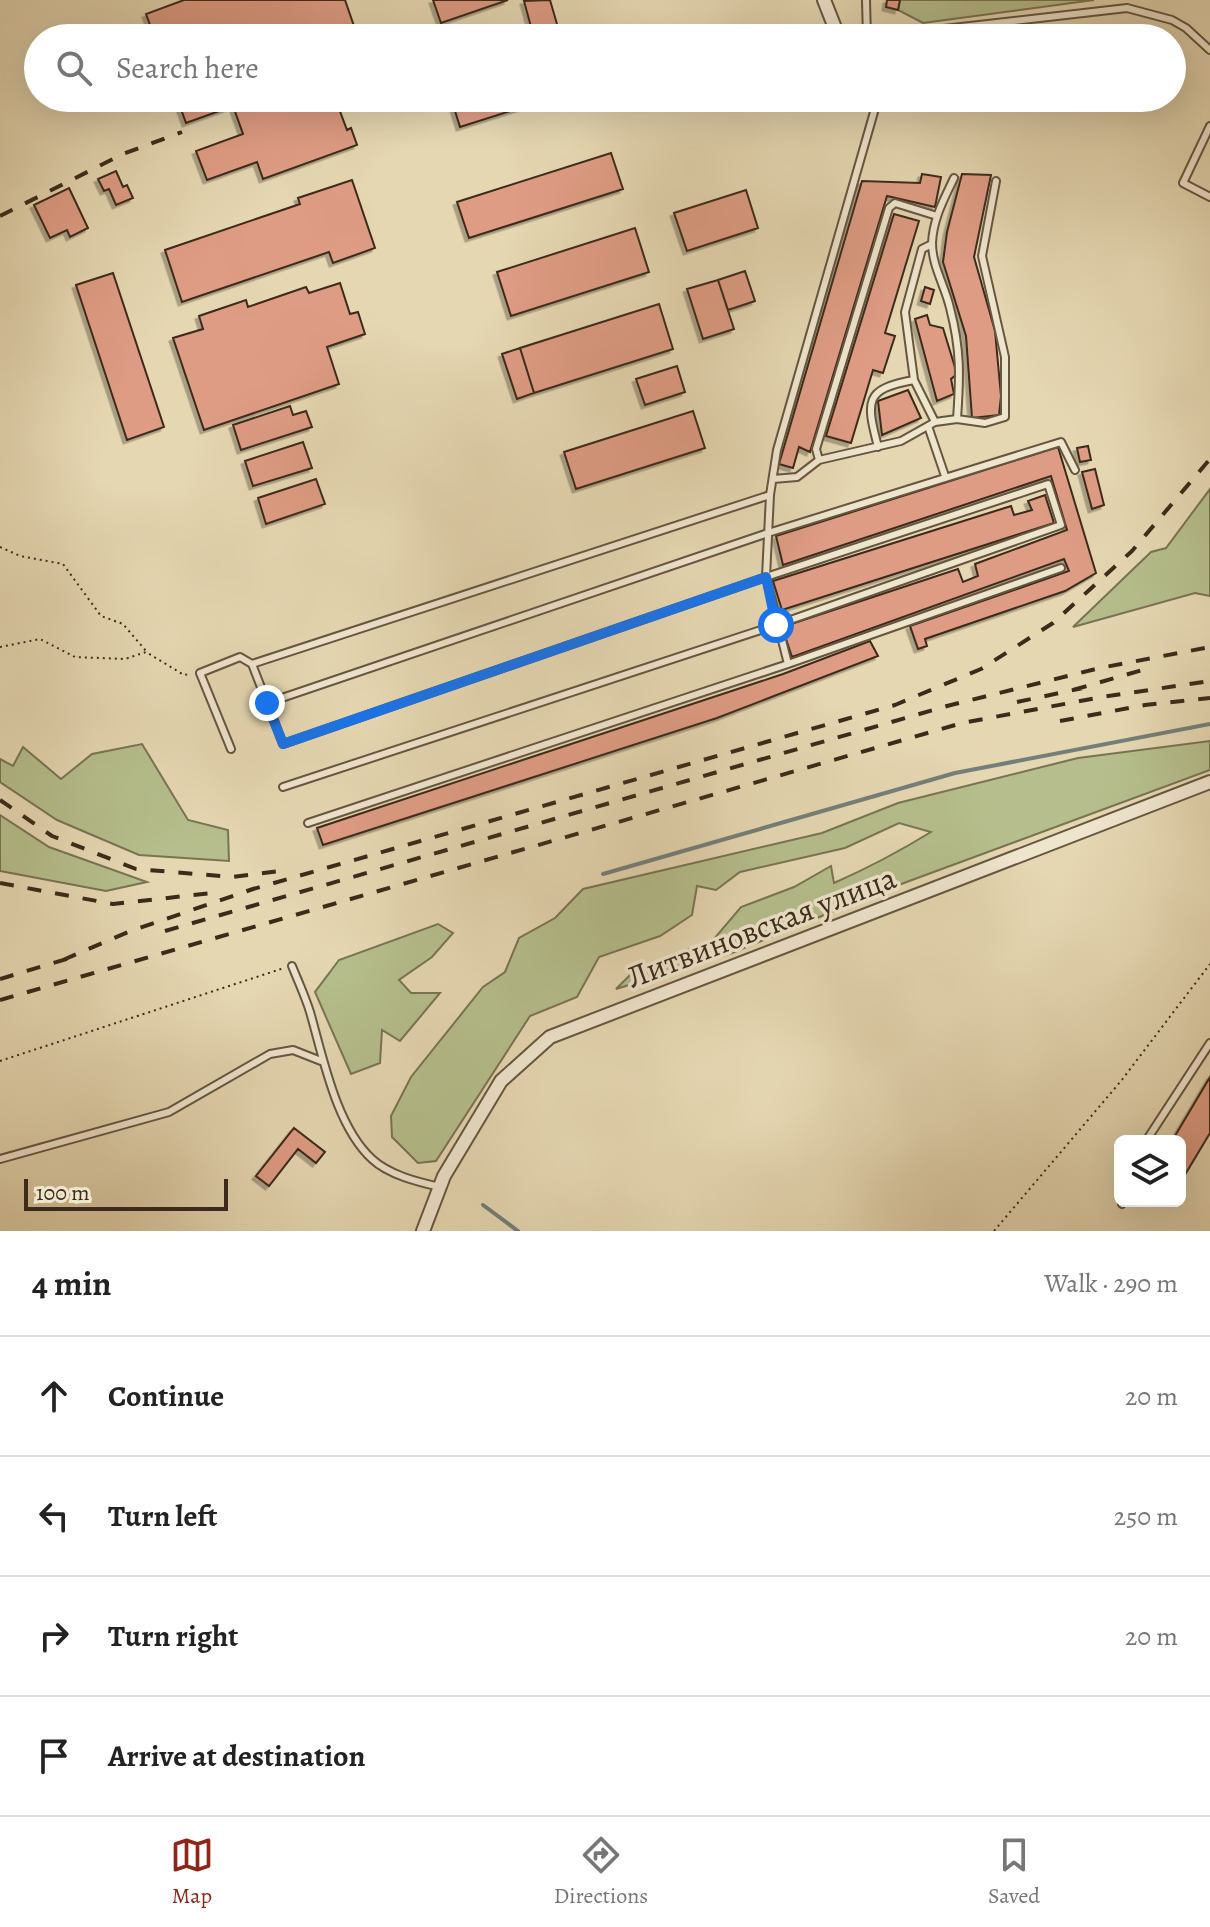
<!DOCTYPE html>
<meta charset="utf-8">
<style>
body{margin:0;font-family:Alegreya,serif;background:#f2f2f2;color:#222}
.controls{position:absolute;right:24px;bottom:24px;display:grid;overflow:hidden;border-radius:12px;box-shadow:0 8px 32px #0002}
.controls button{width:72px;height:72px;display:grid;place-items:center;padding:0;border:0;border-bottom:2px solid #e0e0e0;background:#fff;color:#222;font:40px sans-serif}
.scale{position:absolute;left:24px;bottom:20px;width:204px;box-sizing:border-box;padding-left:8px;border:4px solid #3c2b1a;border-top:0;font-size:22px;line-height:28px;white-space:nowrap;color:#3c2b1a;-webkit-text-stroke:6px #eee5cd;paint-order:stroke}
.stop{position:absolute;width:24px;height:24px;margin:-18px;border:6px solid #1a73e8;border-radius:50%;background:#fff}
.stop.end{background:#1a73e8;border-color:#fff;box-shadow:0 2px 8px #0008}
.list{margin:0;padding:0;list-style:none}
h2{display:flex;justify-content:space-between;align-items:center;height:104px;margin:0;padding:0 32px;font-size:34px}
h2 small{font-size:26px;font-weight:400;color:#767676}
.list li{display:grid;grid-template-columns:52px 1fr auto;gap:24px;align-items:center;box-sizing:border-box;height:120px;padding:0 32px;border-top:2px solid #e0e0e0}
.list b{display:block;font-size:30px;white-space:nowrap}
.list em{font-size:26px;font-style:normal;color:#767676}
.icon{flex:none;width:44px;height:44px;fill:none;stroke:currentColor;stroke-width:2;stroke-linecap:round;stroke-linejoin:round}
.map{position:relative;flex:none;width:1210px;height:1231px;overflow:hidden}
.search{position:absolute;background:#fff;box-shadow:0 8px 32px #0002;left:24px;right:24px;top:24px;height:88px;display:flex;align-items:center;gap:20px;box-sizing:border-box;padding:0 28px;border-radius:44px;color:#767676;font-size:30px}
.sheet{height:584px;background:#fff}
nav{display:flex;justify-content:space-around;align-items:center;box-sizing:border-box;height:112px;border-top:2px solid #e0e0e0;background:#fff;font-size:22px;color:#767676}
nav a{display:grid;justify-items:center;gap:4px}
nav .on{color:#8f2418}
.map>svg:first-child{display:block}
.green{fill:#b5be8c;stroke:#787453;stroke-width:2}
.lines{fill:none;stroke-linecap:round;stroke-linejoin:round}
.stream{stroke:#757f79;stroke-width:4}
.building{fill:#de9c84;stroke:#3c2b1a;stroke-width:2;filter:url(#shadow)}
.lane-casing{stroke:#665640;stroke-width:10}
.street-casing{stroke:#665640;stroke-width:16}
.path{stroke:#3c2b1a;stroke-width:2;stroke-dasharray:2 4;stroke-linecap:butt}
.lane{stroke:#eee5cd;stroke-width:6}
.street{stroke:#eee5cd;stroke-width:12}
.rail{stroke:#3c2b1a;stroke-width:4;stroke-dasharray:14 14;stroke-linecap:butt}
.route{stroke:#1a73e8;stroke-width:10}
.labels{text-anchor:middle;stroke-width:7;stroke-linejoin:round;paint-order:stroke}
.street-label{font-size:32px;fill:#3c2b1a;stroke:#eee5cd}
</style>
<div class="map">
<svg width="1210" height="1231" viewBox="0 0 1210 1231">
<defs>
<filter id="shadow"><feDropShadow dx="-3.5" dy="3.5" stdDeviation="0" flood-color="#0004"/></filter>
</defs>
<rect width="100%" height="100%" fill="#e5d7b2"/>
<filter id="stains"><feTurbulence type="fractalNoise" baseFrequency=".0025" numOctaves="4"/><feColorMatrix values="0 0 0 0 .2 0 0 0 0 .09 0 0 0 0 .02 0 0 0 .5 -.17"/></filter>
<radialGradient id="worn" r=".72"><stop offset=".6" stop-color="#630" stop-opacity="0"/><stop offset="1" stop-color="#630" stop-opacity=".3"/></radialGradient>
<path class="green" d="M 900,0 L 1094,0 L 923,23 L 898,10 Z
M 1210,489 L 1210,596 L 1195,593 L 1073,627 L 1151,552 L 1166,548 Z
M 1210,741 L 1210,770 L 885,890 L 732,953 L 616,989 L 633,972 L 714,939 L 741,907 L 794,887 L 831,866 L 834,883 C 868,868 900,851 931,832 L 899,823 L 845,848 L 740,872 L 716,890 L 697,886 L 692,915 L 660,936 L 599,957 L 577,997 L 530,1016 L 436,1161 L 418,1163 L 392,1137 L 391,1116 L 411,1077 L 483,987 L 505,972 L 519,938 L 555,918 L 583,889 L 822,833 L 898,803 L 1078,758 Z
M 142,744 L 188,820 L 228,830 L 229,861 L 139,855 L 57,820 L 0,782 L 0,759 L 13,766 L 23,747 L 61,779 L 92,754 Z
M 0,815 L 49,847 L 147,882 L 106,891 L 0,871 Z
M 438,924 L 453,933 L 432,957 L 399,980 L 411,993 L 440,993 L 400,1041 L 382,1030 L 380,1063 L 351,1074 L 315,992 L 339,960 Z"/>
<g class="lines">
<path class="stream" d="M 603,874 L 955,773 L 1210,724
M 483,1205 L 518,1231"/>
</g>
<path class="building" d="M 184,0 L 345,0 L 355,29 L 331,38 L 155,38 L 146,14 Z
M 433,0 L 508,0 L 441,23 Z
M 550,0 L 561,38 L 534,38 L 524,1 Z
M 887,0 L 900,0 L 898,10 L 886,7 Z
M 177,98 L 335,98 L 347,130 L 351,128 L 357,145 L 263,179 L 257,162 L 207,180 L 196,151 L 243,134 L 233,106 L 186,123 Z
M 451,98 L 551,98 L 460,127 Z
M 611,153 L 623,189 L 469,238 L 457,202 Z
M 116,171 L 123,187 L 127,185 L 133,198 L 116,205 L 109,189 L 104,191 L 98,179 Z
M 922,174 L 941,177 L 935,207 L 887,196 L 810,452 L 799,447 L 793,468 L 779,464 L 862,181 L 920,183 Z
M 962,174 L 991,175 L 974,257 L 995,331 L 1001,396 L 999,415 L 972,418 L 966,336 L 943,262 L 947,232 Z
M 352,180 L 375,248 L 333,263 L 329,252 L 182,302 L 165,250 L 300,204 L 298,198 Z
M 69,188 L 88,228 L 70,237 L 67,230 L 50,238 L 34,205 Z
M 746,190 L 758,228 L 687,251 L 674,213 Z
M 894,214 L 919,221 L 885,333 L 895,336 L 883,373 L 873,370 L 851,443 L 826,436 Z
M 635,228 L 649,272 L 511,316 L 497,272 Z
M 745,271 L 755,301 L 728,310 L 718,280 Z
M 113,273 L 164,427 L 127,440 L 76,285 Z
M 718,280 L 734,329 L 703,339 L 687,289 Z
M 340,283 L 350,314 L 358,312 L 365,334 L 327,347 L 339,384 L 204,430 L 173,338 L 203,329 L 199,316 L 246,300 L 248,307 L 306,287 L 309,293 Z
M 925,287 L 934,290 L 930,304 L 921,301 Z
M 659,304 L 673,349 L 534,393 L 520,348 Z
M 927,315 L 930,325 L 943,328 L 957,374 L 951,379 L 954,394 L 937,401 L 915,319 Z
M 520,348 L 534,393 L 517,399 L 502,354 Z
M 677,366 L 685,392 L 645,405 L 636,379 Z
M 908,390 L 921,418 L 882,435 L 878,401 Z
M 290,406 L 293,415 L 306,411 L 312,427 L 241,450 L 233,425 Z
M 693,411 L 705,448 L 576,489 L 564,452 Z
M 303,442 L 312,468 L 253,486 L 245,461 Z
M 1088,446 L 1091,460 L 1080,462 L 1077,448 Z
M 1058,447 L 1096,573 L 1065,591 L 925,639 L 927,646 L 918,649 L 910,626 L 1069,571 L 1064,559 L 792,657 L 782,627 L 958,569 L 963,582 L 978,576 L 975,564 L 1067,530 L 1051,476 L 783,565 L 776,536 Z
M 1095,469 L 1104,505 L 1092,509 L 1082,472 Z
M 316,479 L 325,504 L 266,524 L 258,498 Z
M 1045,495 L 1054,523 L 782,610 L 773,581 L 1011,506 L 1014,515 L 1032,510 L 1028,501 Z
M 870,641 L 878,656 L 717,718 L 323,845 L 317,828 L 783,674 Z
M 1210,1077 L 1210,1133 L 1183,1178 L 1180,1176 L 1180,1141 L 1172,1141 Z
M 294,1128 L 325,1152 L 316,1163 L 298,1149 L 269,1186 L 256,1176 Z"/>
<g class="lines">
<g class="lane-casing">
<path id="lane" d="M 866,0 L 867,38
M 893,38 L 926,31 L 1127,8 L 1172,20 L 1186,28 L 1210,50
M 1210,126 L 1183,183 L 1210,197
M 954,178 C 944,199 933,219 932,243 C 932,266 945,286 950,308 C 961,350 960,377 957,419
M 932,244 L 922,249 L 905,312 L 914,380 L 935,422
M 928,426 L 945,476
M 878,447 C 866,401 864,389 914,380
M 819,460 L 816,449 L 889,208 L 895,203 L 937,216
M 773,479 L 797,477 L 819,460 L 901,441 L 935,422 L 957,419 L 985,423 L 1005,417 L 1005,357 L 982,256 L 996,181
M 788,664 L 766,577 L 770,495 L 777,450 L 876,105 L 869,98
M 267,703 L 768,533 L 1061,442 L 1075,470
M 231,749 L 200,673 L 240,657 L 252,664
M 283,787 L 776,625 L 1061,525 L 1048,484 L 766,577 L 283,744 L 252,664 L 770,495
M 308,823 L 788,664 L 1061,568
M 292,966 C 298,981 305,996 310,1012 C 323,1057 336,1126 372,1159 C 389,1175 418,1182 440,1187
M 1146,1141 L 1210,1043
M 0,1159 L 169,1112 L 270,1054 L 293,1050 L 321,1061
M 1122,1204 L 1123,1201"/>
</g>
<g class="street-casing">
<path id="street" d="M 824,0 L 839,38
M 423,1231 L 444,1176 L 501,1081 L 550,1037 L 1210,782"/>
</g>
<path class="path" d="M 0,547 L 20,556 L 63,564 L 101,616 L 123,624 L 146,651
M 0,647 L 40,639 L 75,657 L 125,659 L 146,652 L 184,675 L 189,674
M 0,1061 L 284,968
M 994,1231 L 1121,1081 L 1210,964"/>
<use href="#lane" class="lane"/>
<use href="#street" class="street"/>
<path class="rail" d="M 0,216 L 123,154 L 182,132
M 1073,690 L 1146,669
M 1017,702 L 1083,688
M 1060,721 L 1145,705 L 1210,698
M 0,800 L 52,836 L 136,869 L 232,877 L 288,870
M 0,883 L 113,904 L 221,892
M 165,931 L 947,706 L 1100,668 L 1210,647
M 63,960 L 128,932 L 253,889 L 895,705 L 981,669 L 1053,623 L 1132,551 L 1210,459
M 0,979 L 73,957
M 0,1000 L 962,723 L 1102,697 L 1210,681"/>
</g>
<g class="lines">
<path class="route" d="M 267,703 L 283,744 L 766,577 L 776,625"/>
</g>
<g class="labels">
<g class="street-label">
<text transform="translate(761 927) rotate(-21)" y="11">Литвиновская улица</text>
</g>
</g>
<rect width="100%" height="100%" filter="url(#stains)"/>
<rect width="100%" height="100%" fill="url(#worn)"/>
</svg>
<div class="controls">
<button><svg class="icon" aria-label="layers" viewBox="0 0 24 24"><path d="M12 4l9 5-9 5-9-5zM3 14l9 5 9-5"/></svg></button>
</div>
<div class="scale">100 m</div>
<div class="stop" style="left:776px;top:625px"></div>
<div class="stop end" style="left:267px;top:703px"></div>
<div class="search"><svg class="icon" aria-label="search" viewBox="0 0 24 24"><circle cx="10" cy="10" r="6"/><path d="M15 15l6 6"/></svg>Search here</div>
</div>
<section class="sheet">
<h2>4 min<small>Walk · 290 m</small></h2>
<ul class="list">
<li><svg class="icon" aria-label="ahead" viewBox="0 0 24 24"><path d="M12 20V5M6 11l6-6 6 6"/></svg><div><b>Continue</b></div><em>20 m</em></li>
<li><svg class="icon" aria-label="left" viewBox="0 0 24 24"><path d="M17 20v-9H6M10 6l-5 5 5 5"/></svg><div><b>Turn left</b></div><em>250 m</em></li>
<li><svg class="icon" aria-label="right" viewBox="0 0 24 24"><path d="M7 20v-9h11M14 6l5 5-5 5"/></svg><div><b>Turn right</b></div><em>20 m</em></li>
<li><svg class="icon" aria-label="arrive" viewBox="0 0 24 24"><path d="M6 21V4h12l-3 4 3 4H6"/></svg><div><b>Arrive at destination</b></div></li>
</ul>
</section>
<nav>
<a class="on"><svg class="icon" aria-label="map" viewBox="0 0 24 24"><path d="M3 6l6-2 6 2 6-2v14l-6 2-6-2-6 2zM9 4v14M15 6v14"/></svg>Map</a>
<a><svg class="icon" aria-label="directions" viewBox="0 0 24 24"><path d="M12 3l9 9-9 9-9-9zM9 14v-3h6M13 9l2 2-2 2"/></svg>Directions</a>
<a><svg class="icon" aria-label="saved" viewBox="0 0 24 24"><path d="M7 4h10v16l-5-4-5 4z"/></svg>Saved</a>
</nav>
